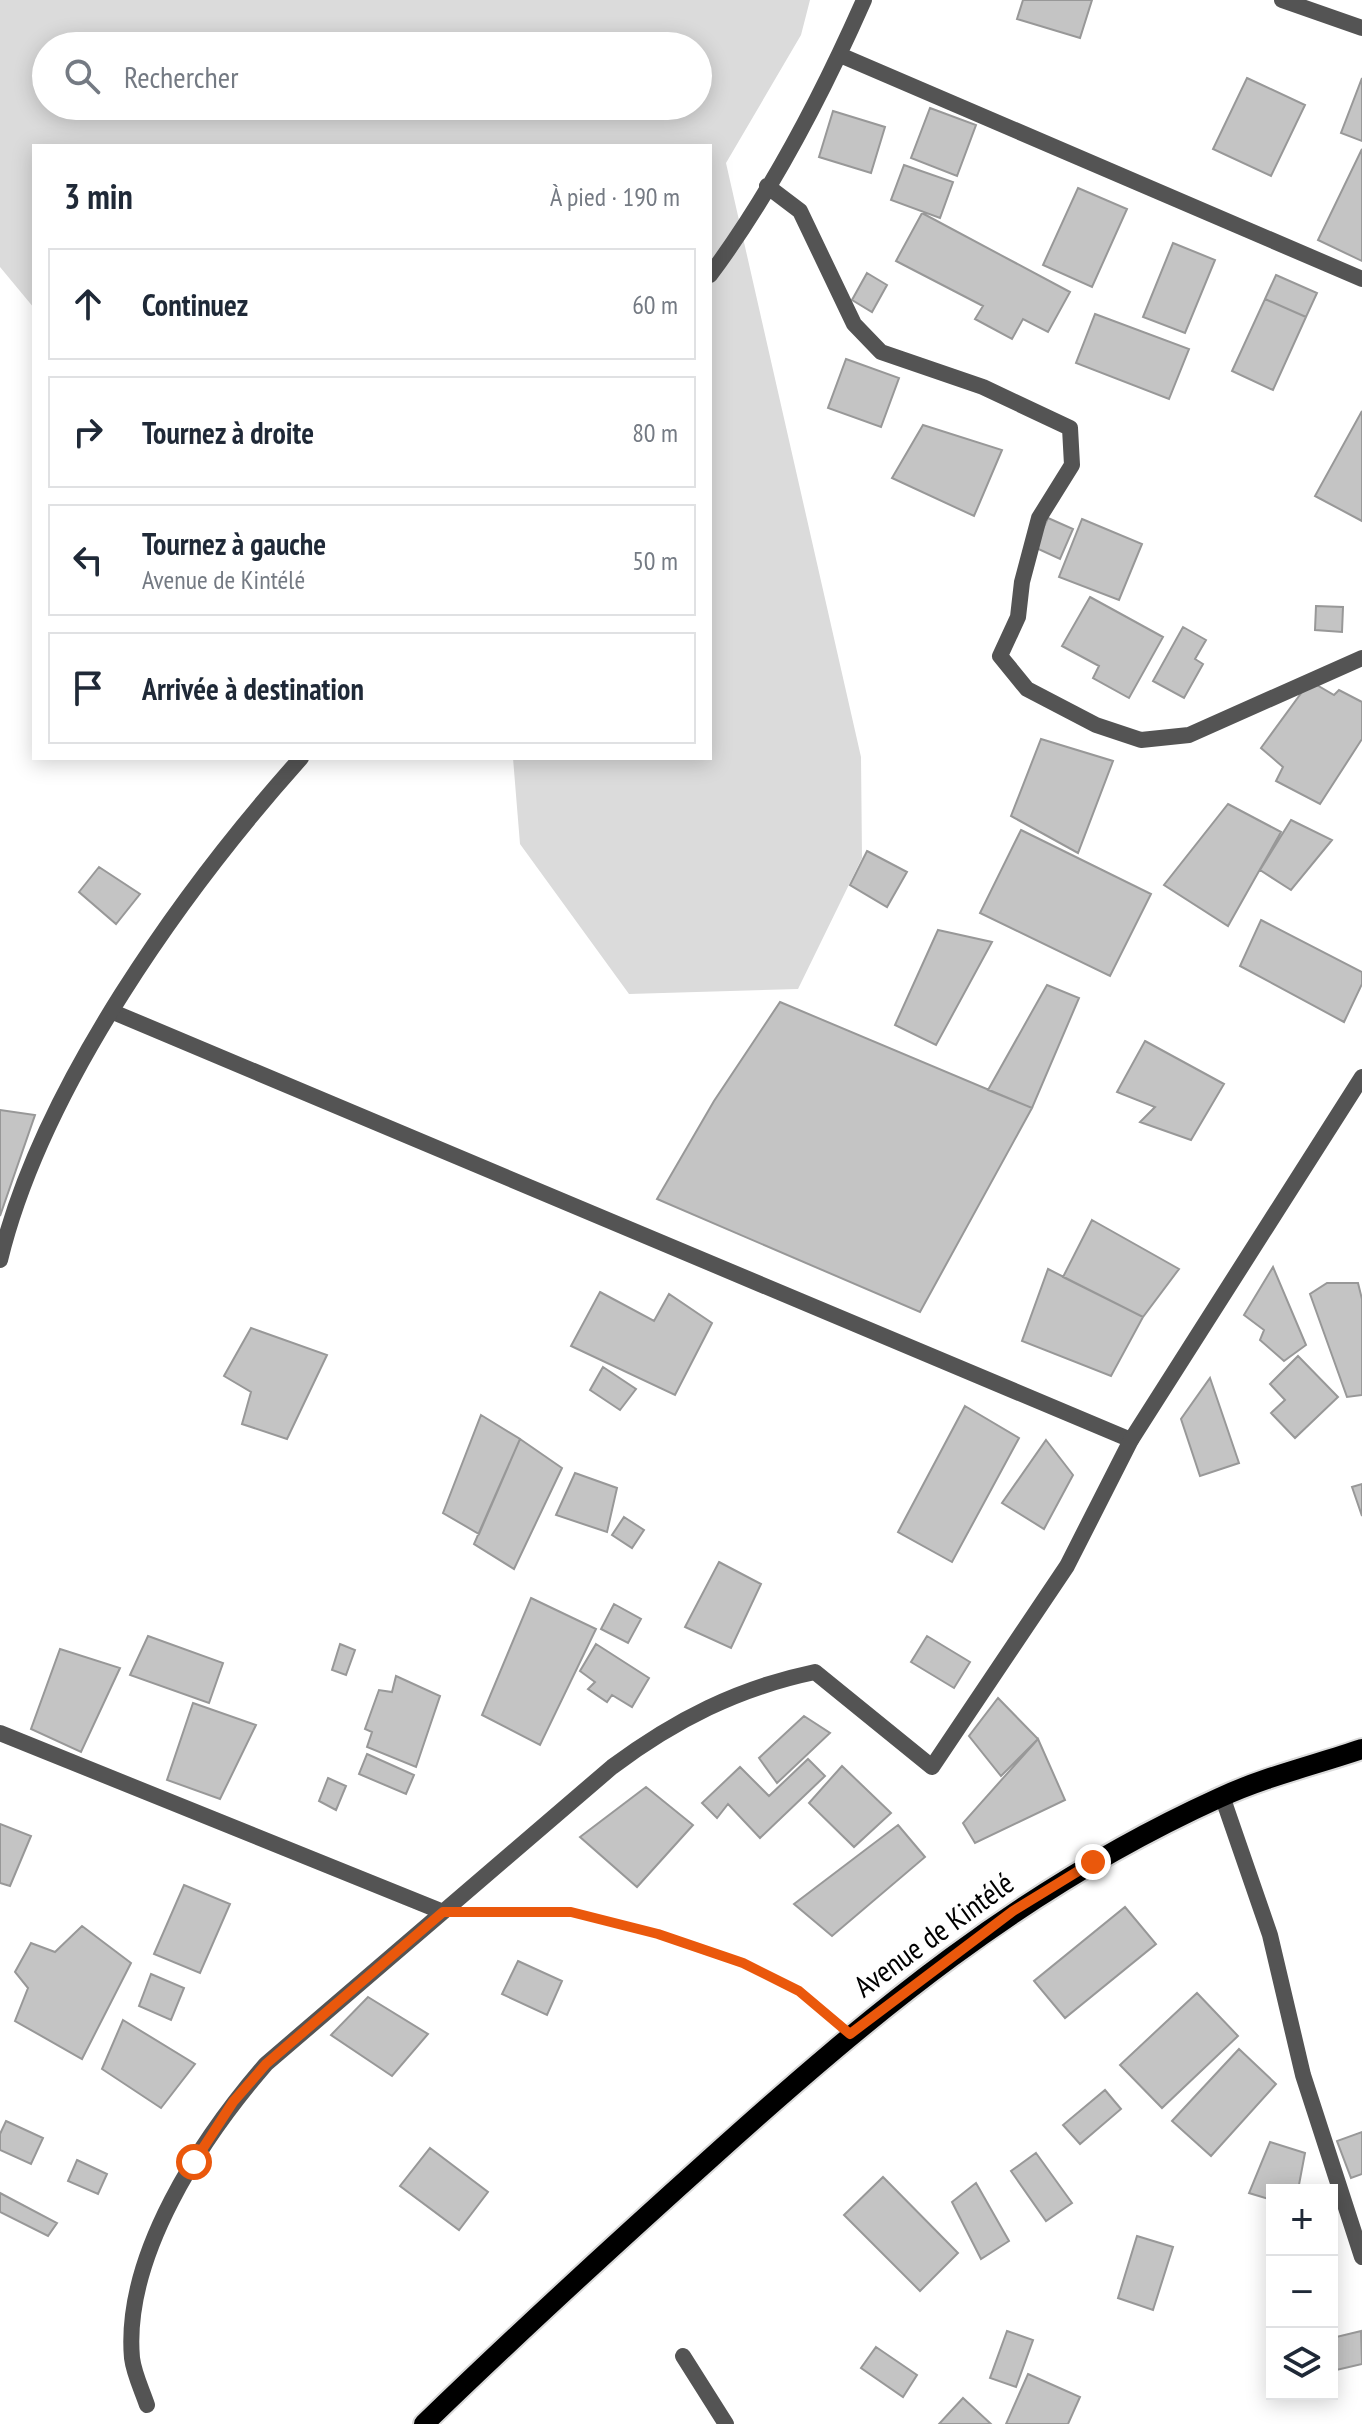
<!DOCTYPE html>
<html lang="fr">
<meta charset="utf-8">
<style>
body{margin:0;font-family:"PT Sans Narrow",sans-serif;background:#f6f6f7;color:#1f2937}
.controls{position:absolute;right:24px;bottom:24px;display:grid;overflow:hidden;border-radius:0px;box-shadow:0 4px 20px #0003}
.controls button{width:72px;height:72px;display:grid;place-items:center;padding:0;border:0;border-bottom:2px solid #e0e1e3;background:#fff;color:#1f2937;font:40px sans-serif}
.stop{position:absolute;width:24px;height:24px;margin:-18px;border:6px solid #ea580c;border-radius:50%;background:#fff}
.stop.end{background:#ea580c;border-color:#fff;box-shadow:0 2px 8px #0008}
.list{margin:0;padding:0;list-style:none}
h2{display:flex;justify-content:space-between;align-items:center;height:104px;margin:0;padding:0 32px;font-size:34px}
h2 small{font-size:26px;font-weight:400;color:#747a83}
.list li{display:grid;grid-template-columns:52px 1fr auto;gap:24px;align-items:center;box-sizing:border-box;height:112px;margin:0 16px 16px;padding:0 16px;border:2px solid #e0e1e3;border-radius:0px}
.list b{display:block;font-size:30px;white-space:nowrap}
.list p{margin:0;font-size:26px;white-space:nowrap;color:#747a83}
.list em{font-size:26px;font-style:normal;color:#747a83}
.icon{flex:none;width:44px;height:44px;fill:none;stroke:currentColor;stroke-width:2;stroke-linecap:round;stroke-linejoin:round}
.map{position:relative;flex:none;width:1362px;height:2424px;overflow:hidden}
.search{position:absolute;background:#fff;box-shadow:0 4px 20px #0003;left:32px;top:32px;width:680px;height:88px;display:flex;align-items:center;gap:20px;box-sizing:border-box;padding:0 28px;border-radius:44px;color:#747a83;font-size:30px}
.panel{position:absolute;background:#fff;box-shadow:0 4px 20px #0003;left:32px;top:144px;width:680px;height:616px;border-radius:0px}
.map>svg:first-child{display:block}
.green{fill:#dbdbdb;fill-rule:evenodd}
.building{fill:#c4c4c4;stroke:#989898;stroke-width:2}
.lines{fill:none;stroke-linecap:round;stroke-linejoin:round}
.primary-casing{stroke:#dbdbdb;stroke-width:24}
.path{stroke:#767676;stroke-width:5;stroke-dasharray:2 4;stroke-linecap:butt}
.service{stroke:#545454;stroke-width:16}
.minor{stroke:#545454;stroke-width:16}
.primary{stroke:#000;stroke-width:20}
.route{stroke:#ea580c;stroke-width:10}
.labels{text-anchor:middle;stroke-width:7;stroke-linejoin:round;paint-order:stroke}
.street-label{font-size:30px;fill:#000;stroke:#fff}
</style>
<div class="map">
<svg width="1362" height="2424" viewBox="0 0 1362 2424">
<rect width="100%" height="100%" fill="#fff"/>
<path class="green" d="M 0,0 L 810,0 L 801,35 L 726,163 L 861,757 L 862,858 L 798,989 L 629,994 L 520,844 L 513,758 L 710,758 L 710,146 L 34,146 L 34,308 L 0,267 ZM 46,46 L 698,46 L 698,106 L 46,106 Z"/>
<path class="building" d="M 1023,0 L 1092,0 L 1080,38 L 1017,19 Z
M 1247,78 L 1305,105 L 1271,176 L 1213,149 Z
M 1362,78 L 1362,141 L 1341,133 Z
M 930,108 L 976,125 L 957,176 L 911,158 Z
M 833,111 L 885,127 L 871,173 L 819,157 Z
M 1362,149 L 1362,261 L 1318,240 Z
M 904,165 L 953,182 L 940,218 L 891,200 Z
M 1078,188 L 1127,209 L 1092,287 L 1043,265 Z
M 922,213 L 1070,292 L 1048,332 L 1023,319 L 1012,339 L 975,319 L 983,306 L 896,261 Z
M 1173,243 L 1215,260 L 1185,333 L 1143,317 Z
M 867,273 L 887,285 L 872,312 L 852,300 Z
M 1276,275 L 1317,293 L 1306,317 L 1265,299 Z
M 1265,299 L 1306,317 L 1273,390 L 1232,371 Z
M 1095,314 L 1189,349 L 1169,399 L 1076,363 Z
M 846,359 L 899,378 L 881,427 L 828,408 Z
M 1362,411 L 1362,521 L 1315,496 Z
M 923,425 L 1002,450 L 974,516 L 892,478 Z
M 1048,518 L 1073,529 L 1060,559 L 1034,547 Z
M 1082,519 L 1142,544 L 1119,600 L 1059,577 Z
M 1090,597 L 1163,637 L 1129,698 L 1093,678 L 1099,666 L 1062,646 Z
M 1316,606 L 1343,607 L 1342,632 L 1315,630 Z
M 1183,627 L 1206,640 L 1195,659 L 1203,664 L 1184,698 L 1153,681 Z
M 1310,681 L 1334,695 L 1339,690 L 1362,702 L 1362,739 L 1320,804 L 1276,781 L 1283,767 L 1261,748 Z
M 1041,739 L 1113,761 L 1078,853 L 1011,816 Z
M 1228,804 L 1281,832 L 1228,926 L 1164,885 Z
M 1291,820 L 1332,840 L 1291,890 L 1260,870 Z
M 1021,830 L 1151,894 L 1110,976 L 980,913 Z
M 867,851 L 907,872 L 887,907 L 850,885 Z
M 99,867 L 140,894 L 116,924 L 79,892 Z
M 1261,920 L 1362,972 L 1362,984 L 1344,1022 L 1240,966 Z
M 938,930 L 992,942 L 936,1045 L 895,1025 Z
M 1047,985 L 1079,998 L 1032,1108 L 988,1090 Z
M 780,1002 L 1032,1108 L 920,1312 L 657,1199 L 714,1101 Z
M 1145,1041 L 1224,1084 L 1191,1140 L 1140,1122 L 1155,1107 L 1117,1092 Z
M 0,1110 L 35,1115 L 0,1216 Z
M 1092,1220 L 1179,1269 L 1143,1317 L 1063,1277 Z
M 1273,1267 L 1306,1345 L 1284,1361 L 1260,1340 L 1264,1330 L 1244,1315 Z
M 1048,1269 L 1143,1317 L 1111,1376 L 1022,1341 Z
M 1327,1283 L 1358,1283 L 1362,1299 L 1362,1395 L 1347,1397 L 1310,1294 Z
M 600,1292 L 654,1321 L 669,1294 L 712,1323 L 675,1395 L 571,1346 Z
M 251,1328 L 327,1355 L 287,1439 L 242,1424 L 251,1392 L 224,1376 Z
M 1298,1356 L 1338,1397 L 1295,1438 L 1271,1413 L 1285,1400 L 1270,1384 Z
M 603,1367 L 636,1389 L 620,1410 L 590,1390 Z
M 1210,1378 L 1239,1463 L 1200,1476 L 1181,1419 Z
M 965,1406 L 1019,1438 L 952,1562 L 898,1532 Z
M 481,1415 L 520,1439 L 479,1534 L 443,1513 Z
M 520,1439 L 562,1468 L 514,1569 L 474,1544 Z
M 1046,1440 L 1073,1475 L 1044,1529 L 1002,1503 Z
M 575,1473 L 617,1488 L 607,1532 L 556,1515 Z
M 1362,1484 L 1362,1516 L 1352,1487 Z
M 624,1517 L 644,1530 L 632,1548 L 612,1535 Z
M 719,1562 L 761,1584 L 731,1648 L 685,1627 Z
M 531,1598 L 596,1629 L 540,1745 L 482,1715 Z
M 614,1604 L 641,1619 L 628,1643 L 601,1629 Z
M 148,1636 L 223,1663 L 209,1703 L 130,1675 Z
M 927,1636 L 970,1662 L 954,1688 L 911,1662 Z
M 340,1644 L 355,1650 L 346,1675 L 332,1670 Z
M 596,1644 L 649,1678 L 632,1707 L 612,1695 L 607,1702 L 588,1689 L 595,1682 L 580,1671 Z
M 60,1649 L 120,1668 L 81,1752 L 31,1729 Z
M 396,1676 L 440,1696 L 416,1767 L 367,1747 L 372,1732 L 365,1729 L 379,1690 L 392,1692 Z
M 998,1698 L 1038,1739 L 1001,1776 L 969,1736 Z
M 193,1703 L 256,1725 L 220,1799 L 167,1780 Z
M 804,1716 L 830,1733 L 777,1783 L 759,1758 Z
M 1038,1739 L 1065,1800 L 975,1843 L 963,1823 Z
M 367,1754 L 414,1775 L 406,1794 L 359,1774 Z
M 808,1759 L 825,1776 L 760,1838 L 728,1804 L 717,1818 L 702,1803 L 740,1767 L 769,1796 Z
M 842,1766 L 891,1813 L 854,1847 L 809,1803 Z
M 328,1778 L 346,1786 L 336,1810 L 319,1801 Z
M 646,1787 L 693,1825 L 637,1887 L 580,1837 Z
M 0,1824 L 31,1836 L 10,1886 L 0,1883 Z
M 898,1825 L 925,1857 L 832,1936 L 794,1904 Z
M 184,1885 L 230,1904 L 200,1973 L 154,1954 Z
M 1125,1907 L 1156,1944 L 1065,2018 L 1034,1981 Z
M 82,1926 L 131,1963 L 82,2059 L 15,2021 L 28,1988 L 15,1972 L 31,1943 L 55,1952 Z
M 518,1961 L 562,1981 L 547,2015 L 502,1994 Z
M 151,1974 L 184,1988 L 171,2020 L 139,2006 Z
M 1197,1993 L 1238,2036 L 1162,2108 L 1120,2065 Z
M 368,1997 L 428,2034 L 392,2076 L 331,2035 Z
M 123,2020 L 195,2064 L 161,2108 L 102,2069 Z
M 1239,2049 L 1276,2084 L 1211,2156 L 1172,2121 Z
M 1105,2090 L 1121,2109 L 1080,2144 L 1063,2125 Z
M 6,2121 L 43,2138 L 31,2164 L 0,2150 L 0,2134 Z
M 1362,2132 L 1362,2174 L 1351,2178 L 1337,2141 Z
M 1270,2142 L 1305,2153 L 1298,2190 L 1272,2190 L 1272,2200 L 1249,2193 Z
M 430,2148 L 488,2192 L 459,2230 L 400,2186 Z
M 1036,2153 L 1072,2203 L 1046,2221 L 1011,2171 Z
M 77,2160 L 107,2174 L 98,2194 L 68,2181 Z
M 883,2177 L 958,2253 L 920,2291 L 844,2215 Z
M 976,2183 L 1009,2241 L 981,2259 L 952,2202 Z
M 0,2193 L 57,2223 L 48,2236 L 0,2212 Z
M 1137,2236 L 1173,2247 L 1153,2310 L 1118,2298 Z
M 1007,2331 L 1033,2340 L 1016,2387 L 990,2378 Z
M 1361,2331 L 1362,2364 L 1332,2371 L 1332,2338 Z
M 876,2347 L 917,2375 L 903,2397 L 861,2368 Z
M 1028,2374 L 1080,2397 L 1068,2424 L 1006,2424 Z
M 963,2398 L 991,2424 L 939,2424 Z"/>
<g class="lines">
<g class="primary-casing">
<path id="primary" d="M 424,2424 C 518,2333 615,2244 712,2157 C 872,2013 1021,1888 1219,1798 C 1264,1777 1315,1765 1362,1749"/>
</g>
<path class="path" d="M 484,1912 L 571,1912 L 658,1934 L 743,1963 L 799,1991 L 830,2017"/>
<path class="service" d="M 1282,0 L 1362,28
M 113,1012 L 1131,1440"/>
<path class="minor" d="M 840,55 L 1362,279
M 767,186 L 800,211 L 854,324 L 881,352 L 983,387 L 1070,428 L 1072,465 L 1039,518 L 1022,582 L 1018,617 L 1000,656 L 1027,689 L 1096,725 L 1141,740 L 1189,735 L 1362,658
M 710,275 C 772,192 822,95 864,0
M 0,1260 C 42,1087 183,890 301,758
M 0,1733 L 443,1912
M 1222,1796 L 1270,1935 L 1303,2075 L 1362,2257
M 683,2356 L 726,2424
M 147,2405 C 142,2390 134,2374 132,2358 C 123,2256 202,2138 266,2064 L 612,1767 C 675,1720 738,1688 815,1672 L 932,1767 L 1067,1566 L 1131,1440 L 1362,1077"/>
<use href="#primary" class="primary"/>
</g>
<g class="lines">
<path class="route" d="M 194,2162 L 233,2102 L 266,2064 L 443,1912 L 571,1912 L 658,1934 L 743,1963 L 799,1991 L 850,2034 L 1013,1911 L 1093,1862"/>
</g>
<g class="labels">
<g class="street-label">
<text transform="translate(934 1935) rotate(-36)" y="10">Avenue de Kintélé</text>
</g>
</g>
</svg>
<div class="controls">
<button>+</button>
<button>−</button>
<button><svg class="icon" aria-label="layers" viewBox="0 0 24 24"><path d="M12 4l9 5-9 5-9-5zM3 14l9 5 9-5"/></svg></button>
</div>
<div class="stop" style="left:194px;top:2162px"></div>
<div class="stop end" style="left:1093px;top:1862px"></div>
<div class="search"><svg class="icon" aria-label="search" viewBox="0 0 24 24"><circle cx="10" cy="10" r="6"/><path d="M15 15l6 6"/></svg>Rechercher</div>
<section class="panel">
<h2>3 min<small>À pied · 190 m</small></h2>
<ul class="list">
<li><svg class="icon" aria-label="ahead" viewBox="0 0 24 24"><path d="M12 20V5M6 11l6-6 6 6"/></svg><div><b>Continuez</b></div><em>60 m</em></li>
<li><svg class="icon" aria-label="right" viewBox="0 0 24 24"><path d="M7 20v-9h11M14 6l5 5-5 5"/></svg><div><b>Tournez à droite</b></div><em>80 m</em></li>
<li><svg class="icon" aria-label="left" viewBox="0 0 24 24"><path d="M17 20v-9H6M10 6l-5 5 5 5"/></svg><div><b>Tournez à gauche</b><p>Avenue de Kintélé</p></div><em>50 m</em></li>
<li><svg class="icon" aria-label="arrive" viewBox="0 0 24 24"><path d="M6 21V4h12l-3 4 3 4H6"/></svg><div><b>Arrivée à destination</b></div></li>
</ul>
</section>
</div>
